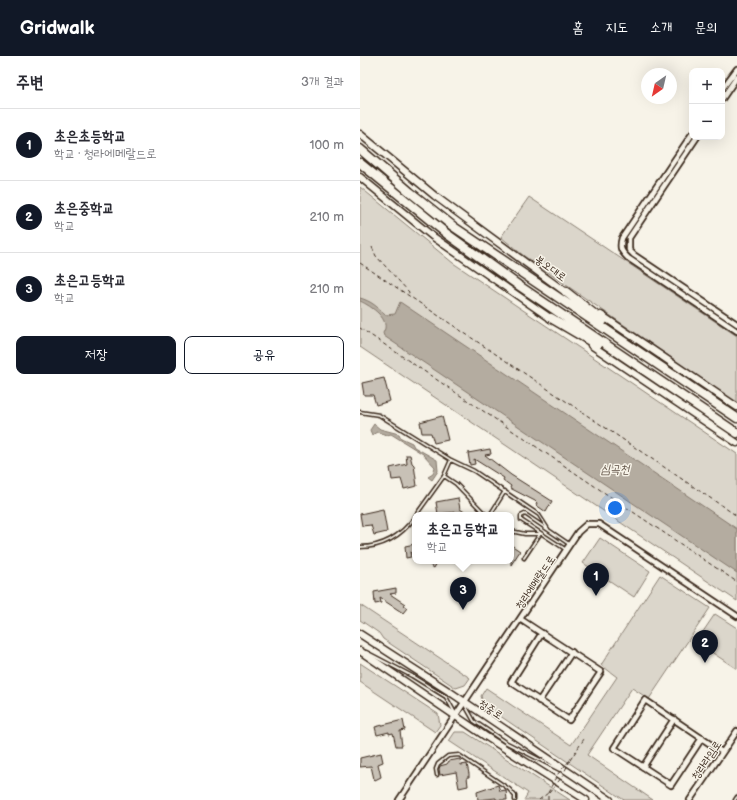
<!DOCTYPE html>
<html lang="ko">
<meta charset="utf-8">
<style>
body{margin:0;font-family:"Balsamiq Sans","Poor Story",sans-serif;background:#f7f7f7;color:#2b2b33}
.controls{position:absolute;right:12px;top:12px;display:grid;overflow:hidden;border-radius:8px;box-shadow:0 4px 16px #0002}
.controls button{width:36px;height:36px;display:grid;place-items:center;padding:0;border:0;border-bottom:1px solid #e1e1e2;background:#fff;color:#2b2b33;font:20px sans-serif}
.compass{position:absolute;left:281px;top:12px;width:36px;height:36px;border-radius:50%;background:#fff;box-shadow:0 4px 16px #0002;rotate:214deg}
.you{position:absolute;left:255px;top:452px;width:14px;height:14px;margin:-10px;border:3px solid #fff;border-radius:50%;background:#1a73e8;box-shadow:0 0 0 6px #1a73e833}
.badge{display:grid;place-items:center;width:26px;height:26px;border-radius:50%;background:#111827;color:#fff;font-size:13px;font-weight:700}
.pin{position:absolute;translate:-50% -33px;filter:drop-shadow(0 1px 2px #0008)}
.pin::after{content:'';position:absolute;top:21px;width:14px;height:12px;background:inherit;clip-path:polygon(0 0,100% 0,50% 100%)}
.popup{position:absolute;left:52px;top:456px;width:102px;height:52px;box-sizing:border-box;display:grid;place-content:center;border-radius:8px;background:#fff;filter:drop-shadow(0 1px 3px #0005);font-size:13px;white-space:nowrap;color:#7c7c81}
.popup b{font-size:15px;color:#2b2b33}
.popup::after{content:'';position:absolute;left:50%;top:100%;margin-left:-8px;border:8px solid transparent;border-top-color:#fff}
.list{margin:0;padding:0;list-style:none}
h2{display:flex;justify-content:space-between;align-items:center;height:52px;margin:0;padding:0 16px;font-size:17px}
h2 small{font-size:13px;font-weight:400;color:#7c7c81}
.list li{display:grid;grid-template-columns:26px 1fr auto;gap:12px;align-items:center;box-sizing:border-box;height:72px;padding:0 16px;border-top:1px solid #e1e1e2}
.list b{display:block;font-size:15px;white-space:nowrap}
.list p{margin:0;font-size:13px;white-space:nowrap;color:#7c7c81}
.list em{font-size:13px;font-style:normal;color:#7c7c81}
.actions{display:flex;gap:8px;padding:12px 16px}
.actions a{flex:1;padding:9px 0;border:1px solid #111827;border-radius:8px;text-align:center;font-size:14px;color:#111827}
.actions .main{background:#111827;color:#fff}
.map{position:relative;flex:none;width:377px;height:744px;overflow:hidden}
header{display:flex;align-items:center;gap:24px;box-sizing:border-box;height:56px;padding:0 20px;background:#111827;color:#fff}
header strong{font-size:19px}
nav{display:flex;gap:22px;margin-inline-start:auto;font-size:14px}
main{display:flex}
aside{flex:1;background:#fff}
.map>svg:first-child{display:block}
.green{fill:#dbd6cb;stroke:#8b8074}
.water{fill:#b4aca0;stroke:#84786c}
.building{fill:#c8c1b6;stroke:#3b2a1e}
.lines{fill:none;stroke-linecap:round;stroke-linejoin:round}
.lane-casing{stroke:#3b2a1e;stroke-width:5}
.street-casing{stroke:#3b2a1e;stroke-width:8}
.secondary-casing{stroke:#3b2a1e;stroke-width:9}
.highway-casing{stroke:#3b2a1e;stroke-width:11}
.path{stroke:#3b2a1e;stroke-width:1;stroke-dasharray:4 3;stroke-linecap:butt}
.lane{stroke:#f7f3e8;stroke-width:2}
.street{stroke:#f7f3e8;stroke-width:4.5}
.secondary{stroke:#f7f3e8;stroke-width:6}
.highway{stroke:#f7f3e8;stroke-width:8}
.path-bridge{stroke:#3b2a1e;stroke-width:1;stroke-dasharray:4 3;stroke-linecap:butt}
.labels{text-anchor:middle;stroke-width:3;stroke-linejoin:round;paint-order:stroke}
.street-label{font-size:11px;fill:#3b2a1e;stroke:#f7f3e8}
.water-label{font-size:12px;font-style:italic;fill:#5f5145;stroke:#f7f3e8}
</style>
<header>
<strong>Gridwalk</strong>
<nav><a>홈</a><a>지도</a><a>소개</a><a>문의</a></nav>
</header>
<main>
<aside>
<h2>주변<small>3개 결과</small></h2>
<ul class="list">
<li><span class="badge">1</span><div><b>초은초등학교</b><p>학교 · 청라에메랄드로</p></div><em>100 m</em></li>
<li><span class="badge">2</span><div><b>초은중학교</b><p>학교</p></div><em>210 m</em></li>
<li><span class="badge">3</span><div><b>초은고등학교</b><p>학교</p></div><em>210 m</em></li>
</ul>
<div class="actions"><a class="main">저장</a><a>공유</a></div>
</aside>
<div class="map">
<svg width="377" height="744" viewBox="0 0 377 744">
<rect width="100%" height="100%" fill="#f7f3e8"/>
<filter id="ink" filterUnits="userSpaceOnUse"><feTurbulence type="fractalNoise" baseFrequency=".025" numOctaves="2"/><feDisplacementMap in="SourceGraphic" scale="8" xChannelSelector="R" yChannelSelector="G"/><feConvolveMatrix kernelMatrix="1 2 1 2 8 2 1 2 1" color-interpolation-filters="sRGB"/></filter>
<g filter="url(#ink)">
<path class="green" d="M 0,131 L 93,207 L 377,398 L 377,545 L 0,291 Z
M 169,141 L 377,280 L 377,347 L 164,200 L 141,181 Z
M 240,482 L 290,515 L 274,541 L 223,507 Z
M 300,519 L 350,552 L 289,643 L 272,632 L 227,699 L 293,744 L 264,744 L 124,649 L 121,640 L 126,632 L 211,689 L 257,621 L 241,609 Z
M 0,549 L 110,622 L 105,629 L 96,632 L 23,583 L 19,577 L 0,564 Z
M 355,558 L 377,572 L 377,613 L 336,586 Z
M 0,607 L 78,658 L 80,669 L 75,676 L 0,626 Z
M 95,676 L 105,676 L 210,744 L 164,744 L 168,737 L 89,685 Z"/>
<path class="water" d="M 0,242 C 11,245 18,251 25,259 L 35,258 L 40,246 L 377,473 L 377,517 L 24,280 L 23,277 C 32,264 11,250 0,245 Z
M 14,368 L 20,373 L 39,378 L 41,382 L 52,387 L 54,391 L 77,404 L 78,415 L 72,424 L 68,421 L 73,418 L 75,411 L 63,398 L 31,378 L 27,379 L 17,376 L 12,379 L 10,374 Z"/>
<path class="building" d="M 24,322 L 30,345 L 16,349 L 13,339 L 4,339 L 2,327 Z
M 82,360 L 88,384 L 74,387 L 71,377 L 62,377 L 60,366 Z
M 130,393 L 131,398 L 125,399 L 151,419 L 192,445 L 186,456 L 176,449 L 177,447 L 175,445 L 150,432 L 151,430 L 143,424 L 144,422 L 114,403 L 115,408 L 110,409 L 108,397 Z
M 46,399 L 50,399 L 52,407 L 54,409 L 57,430 L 44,433 L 41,423 L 32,424 L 30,412 L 47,408 Z
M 98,442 L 100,453 L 109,459 L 94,459 L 96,456 L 78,458 L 76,446 Z
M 23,453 L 27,476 L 14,479 L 11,469 L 2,470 L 0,458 Z
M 55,488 L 55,499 L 50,496 L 51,501 L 46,502 L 45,490 Z
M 151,489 L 160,495 L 151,509 Z
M 64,505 L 78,505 L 74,512 Z
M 36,532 L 36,537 L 30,538 L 45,548 L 43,549 L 47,552 L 43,557 L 20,542 L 21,547 L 15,548 L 14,536 Z
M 43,664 L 45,674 L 40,675 L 42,690 L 36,690 L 33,677 L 29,678 L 29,676 L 17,679 L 15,671 Z
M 21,697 L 23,706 L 18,708 L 21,721 L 15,724 L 14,723 L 11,710 L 0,711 L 0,702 Z
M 100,703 L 101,709 L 107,708 L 109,718 L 109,721 L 107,721 L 108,730 L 99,732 L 96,716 L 80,719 L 79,713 L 80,710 L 87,708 L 89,705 Z
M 138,729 L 140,735 L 146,734 L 147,744 L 136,744 L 136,742 L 118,744 L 117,736 Z"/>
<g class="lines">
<g class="lane-casing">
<path id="lane" d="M 0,356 L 19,359 L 91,404 L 114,415 L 179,459 L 188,473
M 84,420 L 91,404
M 56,459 L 84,420 L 96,428 L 126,459
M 130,459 L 145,435
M 151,475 L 165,478 L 181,478
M 0,491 C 24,491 41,480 55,461
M 205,493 L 161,464 L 161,460 L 165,458 L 209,488
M 164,502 L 180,478
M 6,596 L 52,620 L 86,641 L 95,657
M 105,649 L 114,665 L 145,686 L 200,714
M 77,719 L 76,713 L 78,708 L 88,700 L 99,699 L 149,733 L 155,740 L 155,744
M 375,744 L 377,741"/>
</g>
<g class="street-casing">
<path id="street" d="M 362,33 L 377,13
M 362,43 L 377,21
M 332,78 L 262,182 C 259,192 261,195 268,202 L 377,275
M 337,81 L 269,182 L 269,194 L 274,199 L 377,268
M 160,563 L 241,616 L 209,664 L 151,626 L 182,577
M 179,645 L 212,596
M 342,682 L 311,729 L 254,692 L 285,644 L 362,696
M 283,711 L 314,663
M 39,744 L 218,476 L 227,468 L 239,468 L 377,560
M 330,744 L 377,675"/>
</g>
<g class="secondary-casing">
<path id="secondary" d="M 0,78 L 75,140 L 208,238
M 0,121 L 72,180 L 193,264
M 241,259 L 377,351
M 231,289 L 377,387
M 0,578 L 90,636 L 250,744
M 0,595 L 125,680 L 226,744"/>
</g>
<g class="highway-casing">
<path id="highway" d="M 0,93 L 50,136 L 94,171 L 377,362
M 0,107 L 87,178 L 158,229 L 377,377
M 206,236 L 243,265
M 191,262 L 237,289"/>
</g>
<path class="path" d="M 12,191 L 16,200 L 49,236 L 48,240
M 0,207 L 377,460
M 0,272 L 377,526
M 210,704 L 224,683
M 179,744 L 188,737
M 188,744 L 188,737"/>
<use href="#lane" class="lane"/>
<use href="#street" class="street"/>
<use href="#secondary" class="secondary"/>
<use href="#highway" class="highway"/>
<path class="path-bridge" d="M 188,737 L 197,719 L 210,704
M 189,737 L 202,721 L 210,704"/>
</g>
</g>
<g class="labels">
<g class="street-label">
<text transform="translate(191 212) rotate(36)" y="4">봉오대로</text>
<text transform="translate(175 526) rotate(-56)" y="4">청라에메랄드로</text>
<text transform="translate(131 653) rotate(34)" y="4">청중로</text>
<text transform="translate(346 704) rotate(-56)" y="4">청라라임로</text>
</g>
<g class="water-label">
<text x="255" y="417">심곡천</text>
</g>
</g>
</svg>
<div class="controls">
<button>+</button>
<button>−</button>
</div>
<svg class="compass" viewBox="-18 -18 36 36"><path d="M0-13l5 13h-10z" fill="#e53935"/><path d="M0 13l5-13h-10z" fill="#7c7c81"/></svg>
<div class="you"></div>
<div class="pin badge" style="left:236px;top:540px">1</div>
<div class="pin badge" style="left:345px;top:607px">2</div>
<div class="pin badge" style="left:103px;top:554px">3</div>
<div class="popup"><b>초은고등학교</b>학교</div>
</div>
</main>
